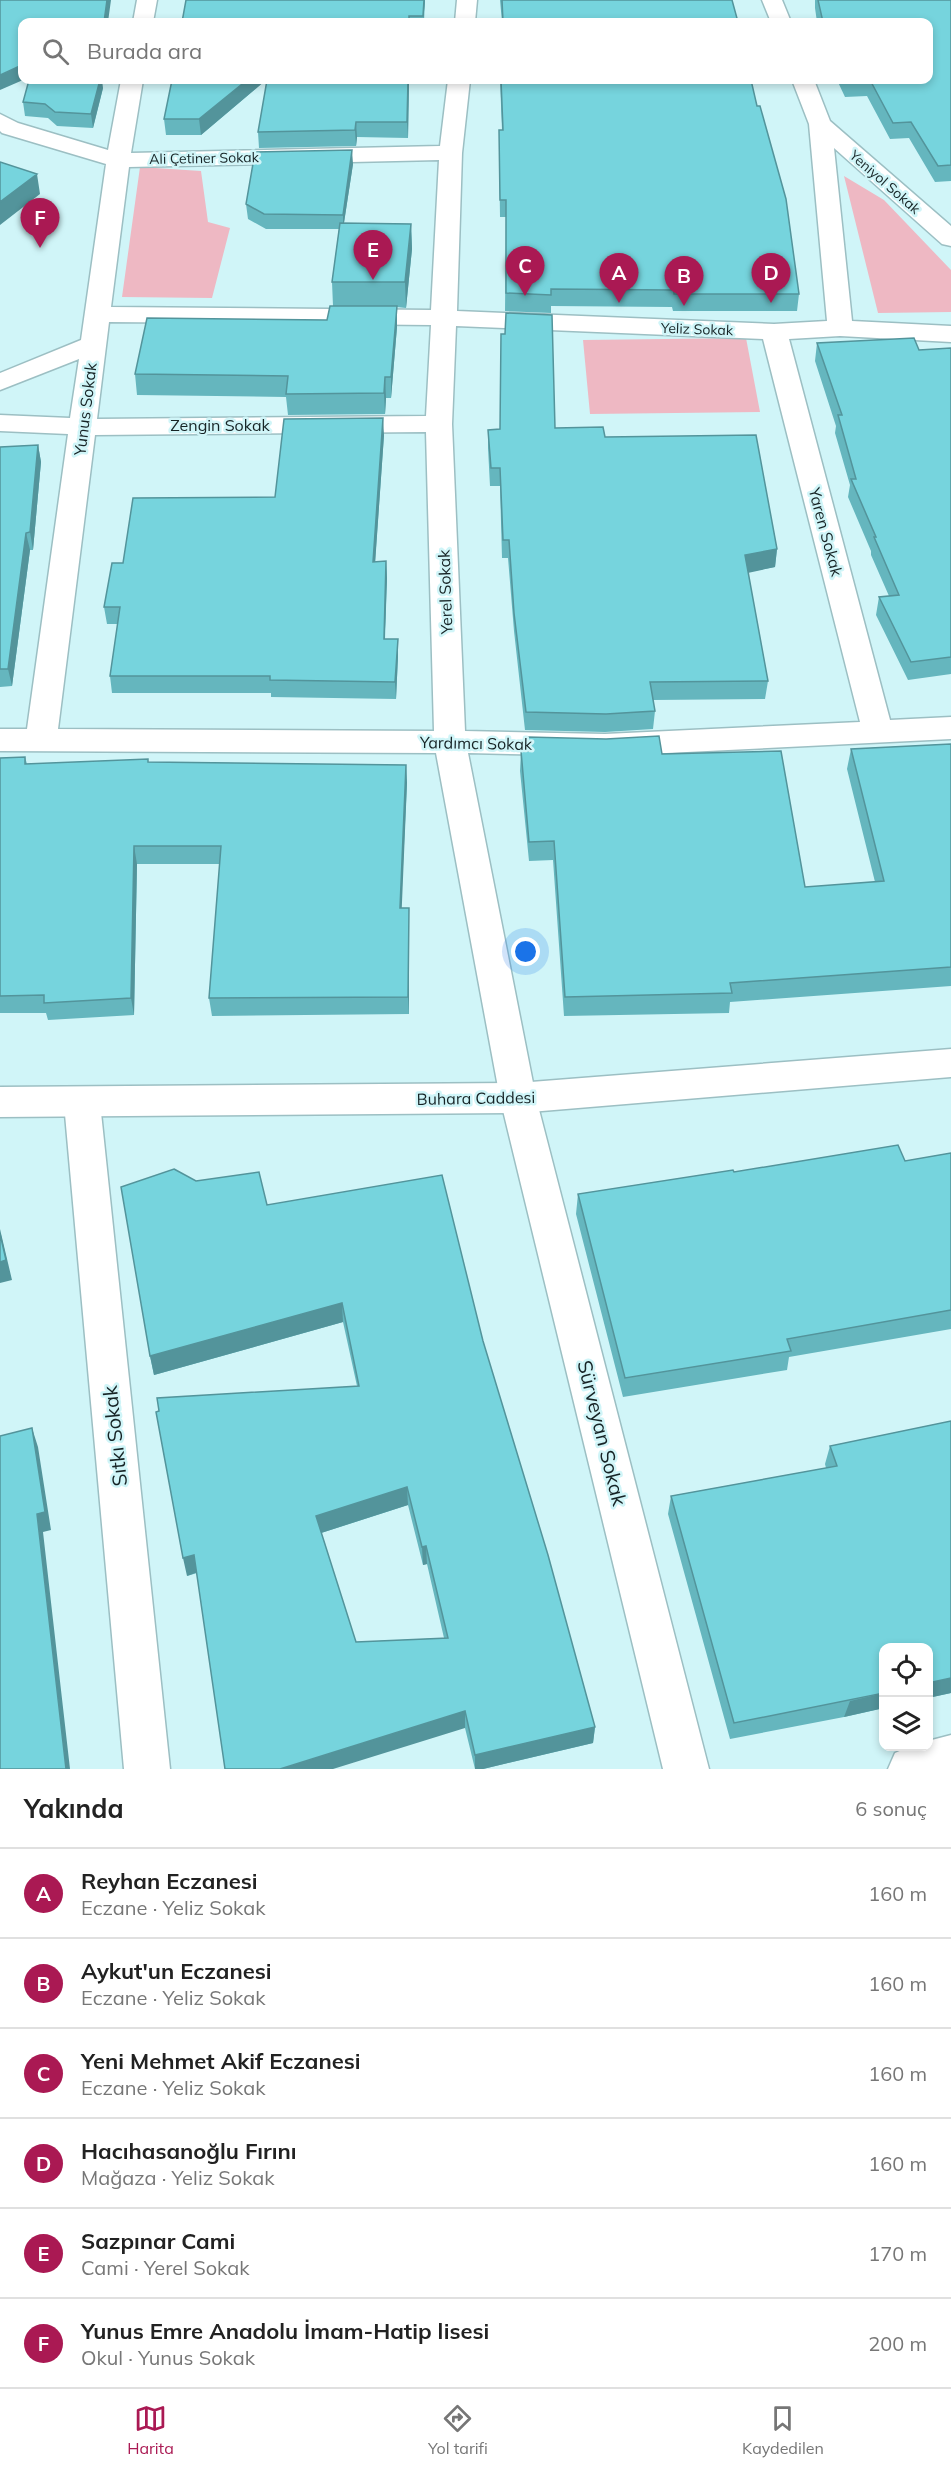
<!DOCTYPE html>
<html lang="tr">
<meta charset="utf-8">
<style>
body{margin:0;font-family:Mulish,sans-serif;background:#f6f6f6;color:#222}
.controls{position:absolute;right:18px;bottom:18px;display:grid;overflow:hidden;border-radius:12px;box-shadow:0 3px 9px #0003}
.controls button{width:54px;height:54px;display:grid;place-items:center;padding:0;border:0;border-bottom:2px solid #e0e0e0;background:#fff;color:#222;font:30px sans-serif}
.you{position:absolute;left:526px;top:952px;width:21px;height:21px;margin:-15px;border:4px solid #fff;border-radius:50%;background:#1a73e8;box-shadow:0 0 0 9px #1a73e833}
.badge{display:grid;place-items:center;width:39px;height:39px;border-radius:50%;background:#aa1953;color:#fff;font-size:20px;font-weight:700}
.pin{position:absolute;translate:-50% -50px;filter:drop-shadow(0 2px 3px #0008)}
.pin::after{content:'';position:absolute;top:32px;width:21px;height:18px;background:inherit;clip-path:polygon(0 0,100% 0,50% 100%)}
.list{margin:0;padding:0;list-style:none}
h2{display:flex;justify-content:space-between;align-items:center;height:78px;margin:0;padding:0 24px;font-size:26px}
h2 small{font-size:20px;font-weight:400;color:#767676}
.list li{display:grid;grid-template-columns:39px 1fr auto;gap:18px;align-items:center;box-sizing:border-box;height:90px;padding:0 24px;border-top:2px solid #e0e0e0}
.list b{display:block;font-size:22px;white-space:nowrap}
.list p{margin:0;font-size:20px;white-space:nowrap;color:#767676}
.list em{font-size:20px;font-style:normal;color:#767676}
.icon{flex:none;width:33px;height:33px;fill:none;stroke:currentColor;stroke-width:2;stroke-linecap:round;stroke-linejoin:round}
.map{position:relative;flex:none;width:951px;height:1769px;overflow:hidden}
.search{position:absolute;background:#fff;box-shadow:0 3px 9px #0003;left:18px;right:18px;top:18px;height:66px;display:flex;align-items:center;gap:15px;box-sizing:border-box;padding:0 21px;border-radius:12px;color:#767676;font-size:22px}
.sheet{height:618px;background:#fff}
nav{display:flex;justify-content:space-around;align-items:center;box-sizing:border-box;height:84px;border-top:2px solid #e0e0e0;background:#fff;font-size:16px;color:#767676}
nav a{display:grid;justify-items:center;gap:3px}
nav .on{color:#aa1953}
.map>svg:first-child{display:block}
.green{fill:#eeb8c3}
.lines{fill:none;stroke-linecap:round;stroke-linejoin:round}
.minor-casing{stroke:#9cbfc3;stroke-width:3}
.secondary-casing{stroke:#9cbfc3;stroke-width:3}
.minor{fill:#fff;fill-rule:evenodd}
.secondary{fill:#fff;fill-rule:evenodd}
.wall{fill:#65b6be;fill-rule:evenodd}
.shaded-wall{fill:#53949b}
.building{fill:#76d4dd;stroke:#53949b;stroke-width:1.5;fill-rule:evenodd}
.labels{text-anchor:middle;stroke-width:5;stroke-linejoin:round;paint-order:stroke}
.far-street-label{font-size:14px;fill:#162325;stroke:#d0f5f8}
.street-label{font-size:16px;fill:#162325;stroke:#d0f5f8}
.near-street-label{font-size:20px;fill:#162325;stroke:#d0f5f8}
</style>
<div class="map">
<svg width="951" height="1769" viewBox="0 0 951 1769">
<rect width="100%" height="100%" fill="#d0f5f8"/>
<path class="green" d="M 140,167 L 201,171 L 208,222 L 230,228 L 212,298 L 122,297 Z
M 844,176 L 884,200 L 951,270 L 951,312 L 878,313 Z
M 746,338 L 760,412 L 590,414 L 583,340 Z"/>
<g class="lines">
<g class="minor-casing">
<path id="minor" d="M 137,0 L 157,0 L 153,22 L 133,22 Z
M 457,0 L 477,0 L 475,22 L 455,22 Z
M 762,0 L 782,0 L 791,22 L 771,22 Z
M 121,80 L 143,80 L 131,153 L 440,146 L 448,80 L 470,80 L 462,153 L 457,311 L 774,324 L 827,321 L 809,124 L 792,80 L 814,80 L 830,121 L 951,226 L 951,246 L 942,244 L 834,148 L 852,321 L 951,326 L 951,342 L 840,336 L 789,339 L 890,720 L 951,717 L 951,739 L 605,756 L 468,753 L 536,1098 L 709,1769 L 663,1769 L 500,1098 L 436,753 L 0,751 L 0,729 L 27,729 L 68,434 L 0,431 L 0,415 L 70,418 L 79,359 L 0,390 L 0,373 L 81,340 L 106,164 L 2,133 L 0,131 L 0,114 L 18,123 L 108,150 ZM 439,160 L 431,310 L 111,307 L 129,167 ZM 109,322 L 431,325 L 426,416 L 97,419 ZM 456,326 L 763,339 L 860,722 L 605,734 L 465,731 L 452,424 ZM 426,432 L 434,731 L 58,729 L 95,435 Z
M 82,1088 L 95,1093 L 100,1103 L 170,1769 L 124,1769 L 64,1103 L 69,1093 Z
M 951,1735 L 951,1769 L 888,1769 L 895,1753 L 911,1746 L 928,1746 L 928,1741 Z"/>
</g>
<g class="secondary-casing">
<path id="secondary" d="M 951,1049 L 951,1077 L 518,1113 L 0,1117 L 0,1087 L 518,1083 Z"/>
</g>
<use href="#minor" class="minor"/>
<use href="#secondary" class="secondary"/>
</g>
<path class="wall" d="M 186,0 L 425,0 L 424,22 L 182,22 Z
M 500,0 L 732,0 L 738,22 L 502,22 Z
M 815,0 L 951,0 L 951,181 L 935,182 L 909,138 L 890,139 L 867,96 L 845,97 L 837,80 L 928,80 L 928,22 L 817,22 L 815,8 Z
M 266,80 L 201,135 L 166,135 L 164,119 Z
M 267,80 L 409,80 L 408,138 L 357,137 L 356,146 L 259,148 L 258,132 Z
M 500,80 L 751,80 L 799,294 L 797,311 L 673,311 L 672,307 L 551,306 L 551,313 L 505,311 L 506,217 L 500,217 L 499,147 L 502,130 Z
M 103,88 L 93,128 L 57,126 L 48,118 L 25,116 L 23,102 Z
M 353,164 L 344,223 L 411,224 L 412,249 L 406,308 L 397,307 L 397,327 L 391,398 L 386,398 L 385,414 L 288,415 L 286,397 L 137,395 L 135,374 L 327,320 L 333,306 L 332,282 L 339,229 L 266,229 L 248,219 L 246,204 Z
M 505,334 L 555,428 L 605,437 L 777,549 L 775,567 L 748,572 L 768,681 L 765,699 L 653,700 L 655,711 L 653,729 L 605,732 L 525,730 L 514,631 L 508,558 L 502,558 L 500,486 L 490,486 L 488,448 L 488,430 L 500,429 Z
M 817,343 L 919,350 L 951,348 L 951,674 L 908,680 L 876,615 L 879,597 L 889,596 L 871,555 L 871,551 L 848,497 L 850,485 L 835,433 L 836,426 L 815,361 Z
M 384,435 L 375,562 L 386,561 L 387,578 L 385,639 L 398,639 L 398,656 L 396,699 L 271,697 L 271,693 L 112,693 L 110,676 L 118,624 L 107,624 L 104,607 L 123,563 L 275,497 Z
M 38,445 L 41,462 L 33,550 L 30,550 L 12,686 L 0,687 L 0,447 Z
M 528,737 L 662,754 L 805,887 L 875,882 L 847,769 L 851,749 L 951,744 L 951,986 L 730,1002 L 729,1013 L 564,1016 L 553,860 L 529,861 L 520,771 L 521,751 L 528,751 Z
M 25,757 L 27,764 L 149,762 L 406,765 L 407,783 L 401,908 L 409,926 L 409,1014 L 212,1016 L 209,998 L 220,864 L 137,864 L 134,1015 L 48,1020 L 46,1013 L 0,1013 L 0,758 Z
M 951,1153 L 951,1329 L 789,1357 L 787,1370 L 623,1397 L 576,1214 L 578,1194 L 734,1172 L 905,1161 Z
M 196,1181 L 267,1205 L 483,1341 L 595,1727 L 593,1743 L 483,1769 L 475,1769 L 465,1728 L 197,1573 L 187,1576 L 357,1386 L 343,1322 L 154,1375 L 150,1356 ZM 408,1505 L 423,1565 L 427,1564 L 444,1638 L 356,1642 L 321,1533 Z
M 951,1421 L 951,1693 L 928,1698 L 928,1647 L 884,1647 L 884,1708 L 844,1717 L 730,1739 L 668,1514 L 671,1496 L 826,1468 L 825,1464 L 830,1446 Z"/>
<path class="shaded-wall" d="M 107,0 L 111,0 L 108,22 L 104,22 Z
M 424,0 L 425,0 L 423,22 Z
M 22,65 L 23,80 L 0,90 L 0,75 Z
M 100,80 L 102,80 L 103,88 L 93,128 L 91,114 Z
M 247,80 L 266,80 L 201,135 L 199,119 Z
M 408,80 L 409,80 L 408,138 L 407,122 Z
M 356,122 L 357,137 L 356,146 L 355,130 Z
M 352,150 L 353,164 L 343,229 L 343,215 Z
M 37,174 L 40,194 L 0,225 L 0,202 Z
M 411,224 L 412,249 L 406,308 L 405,282 Z
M 397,306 L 397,327 L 391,398 L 391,377 Z
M 385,377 L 386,398 L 385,414 L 384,393 Z
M 383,418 L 384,435 L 374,579 L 373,562 Z
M 38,445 L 41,462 L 33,550 L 30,532 Z
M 26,533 L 30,550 L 12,686 L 8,669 Z
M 777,549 L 775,567 L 743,574 L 745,555 Z
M 386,561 L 387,578 L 384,656 L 384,639 Z
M 398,639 L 398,656 L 396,699 L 395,682 Z
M 406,765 L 407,783 L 401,926 L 400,908 Z
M 134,846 L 137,864 L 134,1015 L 131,998 Z
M 409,908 L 409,1014 L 408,997 Z
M 0,1229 L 12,1280 L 0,1283 Z
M 342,1303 L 343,1322 L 154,1375 L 150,1356 Z
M 32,1428 L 38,1447 L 51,1530 L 43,1532 L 70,1769 L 66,1769 L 37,1514 Z
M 407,1487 L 408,1505 L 318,1534 L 316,1516 Z
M 426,1546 L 427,1564 L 423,1565 L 422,1547 Z
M 194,1555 L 198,1572 L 187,1576 L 183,1558 Z
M 951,1678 L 951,1693 L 928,1698 L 928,1683 Z
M 884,1693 L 884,1708 L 844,1717 L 850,1701 Z
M 465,1711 L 465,1728 L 333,1769 L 280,1769 Z
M 595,1727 L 593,1743 L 483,1769 L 475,1769 L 475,1755 Z"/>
<path class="building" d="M 0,0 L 107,0 L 104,22 L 22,22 L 22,65 L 0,75 Z
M 186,0 L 424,0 L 423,16 L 409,16 L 409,22 L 182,22 Z
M 502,0 L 732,0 L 738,22 L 503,22 Z
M 818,0 L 951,0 L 951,165 L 938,166 L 911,122 L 893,123 L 870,80 L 847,81 L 846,80 L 928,80 L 928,22 L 823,22 Z
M 29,80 L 100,80 L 91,114 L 55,112 L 45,104 L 23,102 Z
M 172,80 L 247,80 L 199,119 L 164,119 Z
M 267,80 L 408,80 L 407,122 L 356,122 L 355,130 L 258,132 Z
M 501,80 L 751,80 L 757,106 L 760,106 L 786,199 L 799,294 L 674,294 L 674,290 L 551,289 L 551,295 L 506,293 L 506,200 L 500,200 L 499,130 L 503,130 Z
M 352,150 L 343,215 L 264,214 L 246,204 L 255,152 Z
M 0,162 L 37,174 L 0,202 Z
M 340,223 L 411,224 L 405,282 L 332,282 Z
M 330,306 L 397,306 L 391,377 L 385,377 L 384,393 L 286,394 L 288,376 L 135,374 L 147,318 L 327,320 Z
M 506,313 L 552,315 L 555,428 L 603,427 L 605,437 L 756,435 L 777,549 L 745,555 L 768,681 L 650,682 L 655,711 L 606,714 L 526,712 L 514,613 L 509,540 L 503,540 L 500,468 L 491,468 L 488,430 L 500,429 L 501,334 L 505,334 Z
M 914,338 L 919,350 L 951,348 L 951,657 L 911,662 L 879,597 L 899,595 L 874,537 L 876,537 L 851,479 L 856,479 L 838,415 L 842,415 L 817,343 Z
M 383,418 L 373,562 L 386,561 L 384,639 L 398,639 L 395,682 L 270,680 L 270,676 L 110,676 L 120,607 L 104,607 L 112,563 L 123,563 L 133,498 L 275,497 L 284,419 Z
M 38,445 L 30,532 L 26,533 L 8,669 L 0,669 L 0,447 Z
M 659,736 L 662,754 L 781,751 L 805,887 L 884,881 L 851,749 L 951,744 L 951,967 L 730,983 L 732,993 L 565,997 L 554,841 L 529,842 L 521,751 L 530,751 L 528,737 L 606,739 Z
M 25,757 L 25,764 L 148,759 L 148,762 L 406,765 L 400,908 L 409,908 L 408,997 L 209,998 L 221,846 L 134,846 L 131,998 L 44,1003 L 44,995 L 0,996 L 0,758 Z
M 898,1145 L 905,1161 L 951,1153 L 951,1310 L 787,1339 L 791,1351 L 625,1378 L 578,1194 L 733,1170 L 734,1172 Z
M 174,1169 L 196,1181 L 259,1172 L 267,1205 L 442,1175 L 483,1341 L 548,1555 L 595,1727 L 475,1755 L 465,1711 L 280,1769 L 225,1769 L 194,1555 L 183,1558 L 156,1412 L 159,1411 L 157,1398 L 359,1386 L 342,1303 L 150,1356 L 121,1187 ZM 407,1487 L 422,1547 L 426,1546 L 448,1638 L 356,1642 L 316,1516 Z
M 0,1234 L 6,1260 L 0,1262 Z
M 951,1421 L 951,1678 L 928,1683 L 928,1647 L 884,1647 L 884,1693 L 734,1723 L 671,1496 L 837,1466 L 830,1446 Z
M 32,1428 L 45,1512 L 37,1514 L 66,1769 L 0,1769 L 0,1436 Z"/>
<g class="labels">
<g class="far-street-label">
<text transform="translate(204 158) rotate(-1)" y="5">Ali Çetiner Sokak</text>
<text transform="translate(885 182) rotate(41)" y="5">Yeniyol Sokak</text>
<text transform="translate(697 329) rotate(2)" y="5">Yeliz Sokak</text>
</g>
<g class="street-label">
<text transform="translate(85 409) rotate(-83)" y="6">Yunus Sokak</text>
<text x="220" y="431">Zengin Sokak</text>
<text transform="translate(826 532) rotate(75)" y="6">Yaren Sokak</text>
<text transform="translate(445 592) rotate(-92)" y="6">Yerel Sokak</text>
<text transform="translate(476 743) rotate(1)" y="6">Yardımcı Sokak</text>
<text transform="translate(476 1098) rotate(-1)" y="6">Buhara Caddesi</text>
</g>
<g class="near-street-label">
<text transform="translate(602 1433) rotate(76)" y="7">Sürveyan Sokak</text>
<text transform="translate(115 1436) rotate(-96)" y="7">Sıtkı Sokak</text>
</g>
</g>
</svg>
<div class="controls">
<button><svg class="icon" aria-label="locate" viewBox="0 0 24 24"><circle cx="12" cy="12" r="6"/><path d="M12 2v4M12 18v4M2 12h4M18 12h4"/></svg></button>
<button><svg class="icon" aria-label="layers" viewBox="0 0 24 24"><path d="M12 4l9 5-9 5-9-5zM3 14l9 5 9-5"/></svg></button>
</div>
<div class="you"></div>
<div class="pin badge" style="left:619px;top:303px">A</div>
<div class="pin badge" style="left:684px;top:306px">B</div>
<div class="pin badge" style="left:525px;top:296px">C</div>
<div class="pin badge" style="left:771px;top:303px">D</div>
<div class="pin badge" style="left:373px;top:280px">E</div>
<div class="pin badge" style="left:40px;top:248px">F</div>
<div class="search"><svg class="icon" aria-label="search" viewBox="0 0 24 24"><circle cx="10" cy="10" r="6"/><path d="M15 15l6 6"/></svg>Burada ara</div>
</div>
<section class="sheet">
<h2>Yakında<small>6 sonuç</small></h2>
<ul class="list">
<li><span class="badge">A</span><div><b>Reyhan Eczanesi</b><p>Eczane · Yeliz Sokak</p></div><em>160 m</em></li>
<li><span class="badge">B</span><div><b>Aykut'un Eczanesi</b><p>Eczane · Yeliz Sokak</p></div><em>160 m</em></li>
<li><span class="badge">C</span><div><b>Yeni Mehmet Akif Eczanesi</b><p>Eczane · Yeliz Sokak</p></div><em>160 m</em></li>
<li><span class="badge">D</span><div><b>Hacıhasanoğlu Fırını</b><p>Mağaza · Yeliz Sokak</p></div><em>160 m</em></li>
<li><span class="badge">E</span><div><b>Sazpınar Cami</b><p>Cami · Yerel Sokak</p></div><em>170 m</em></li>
<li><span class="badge">F</span><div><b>Yunus Emre Anadolu İmam-Hatip lisesi</b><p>Okul · Yunus Sokak</p></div><em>200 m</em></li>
</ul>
</section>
<nav>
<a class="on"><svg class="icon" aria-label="map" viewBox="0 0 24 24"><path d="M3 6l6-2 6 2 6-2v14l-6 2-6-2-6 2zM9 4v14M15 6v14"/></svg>Harita</a>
<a><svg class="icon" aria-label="directions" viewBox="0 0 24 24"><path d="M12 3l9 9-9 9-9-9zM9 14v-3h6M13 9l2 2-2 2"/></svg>Yol tarifi</a>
<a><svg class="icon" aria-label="saved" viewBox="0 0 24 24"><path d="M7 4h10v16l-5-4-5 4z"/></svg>Kaydedilen</a>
</nav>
